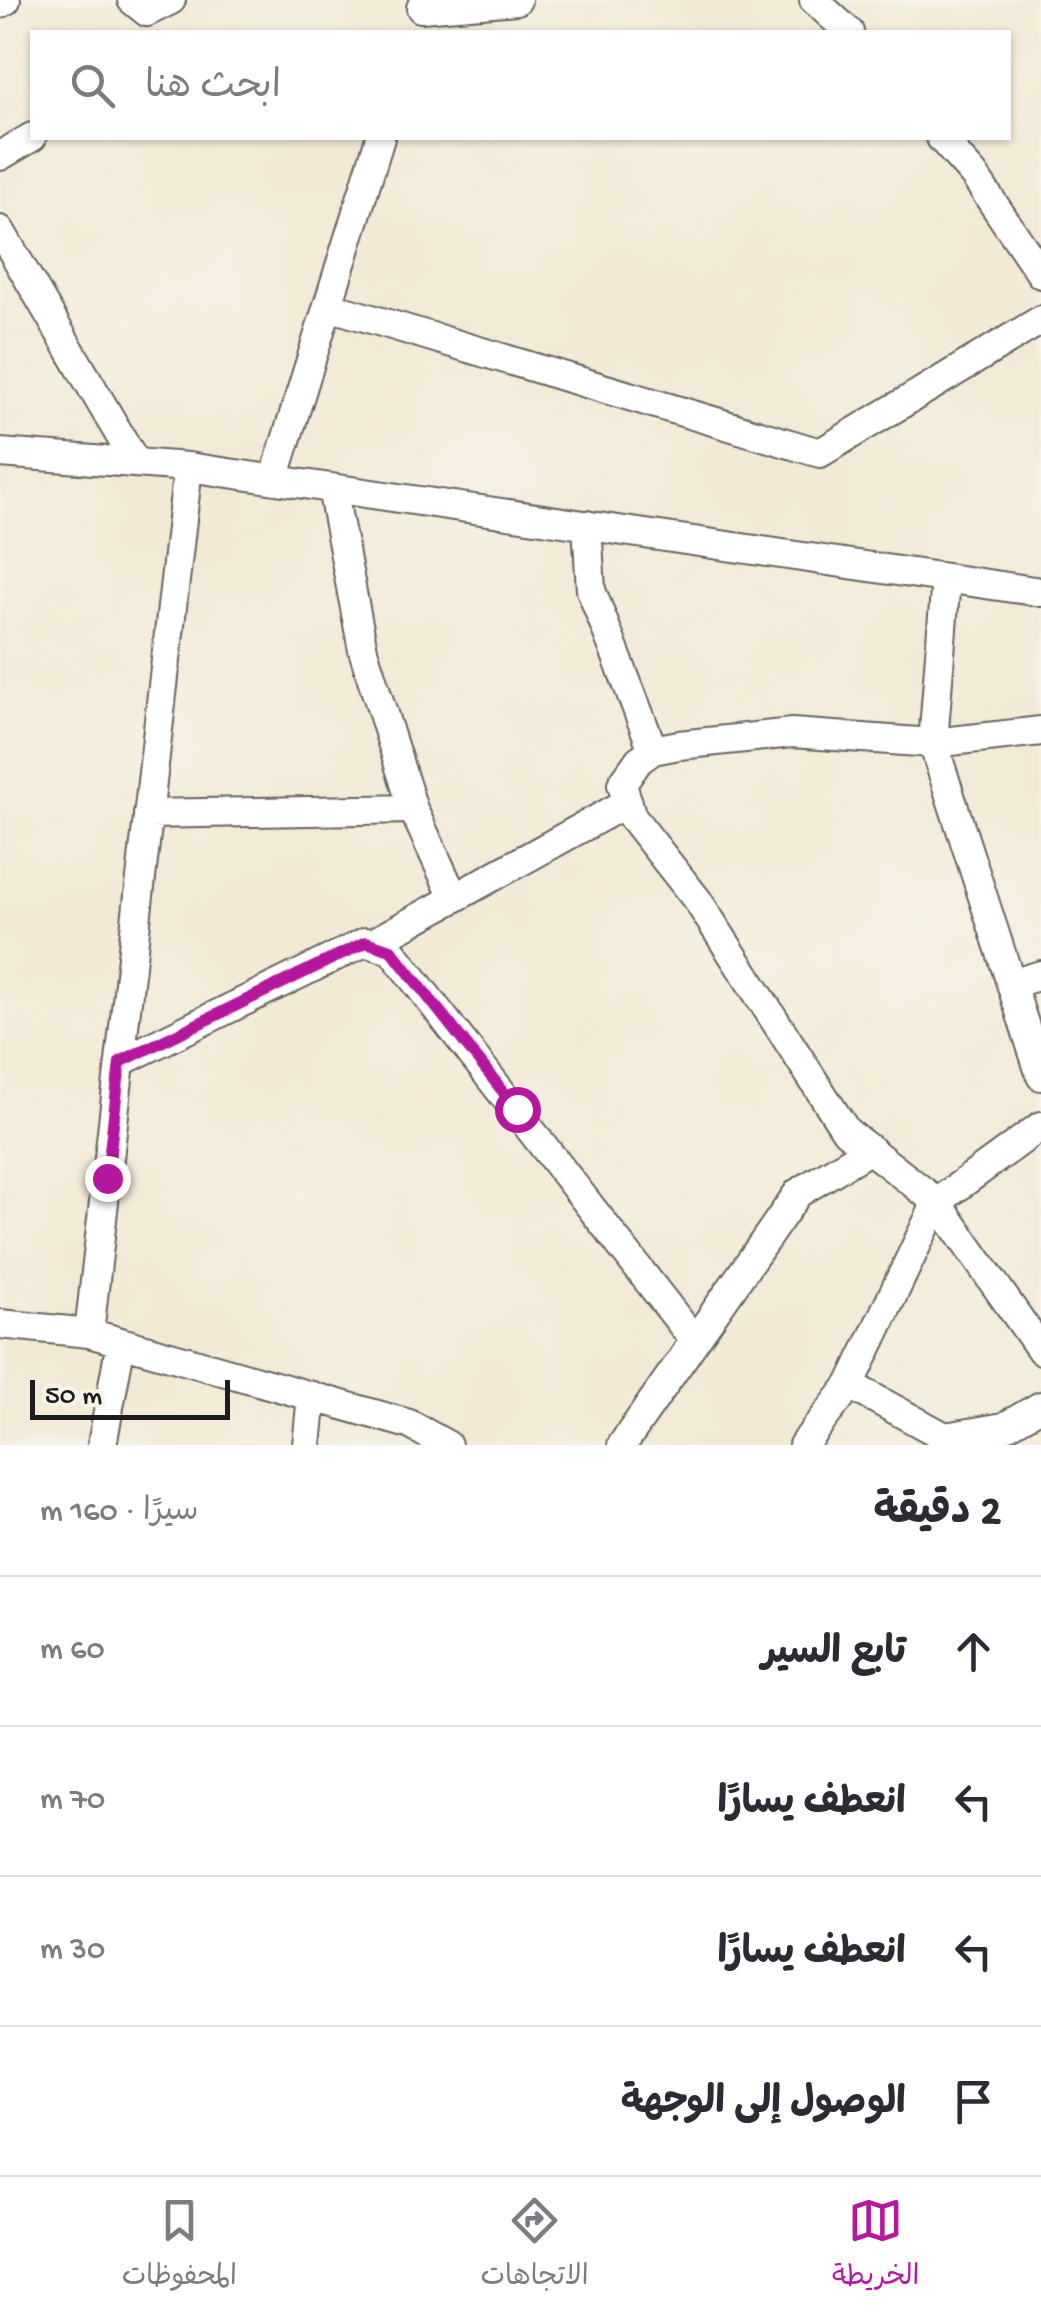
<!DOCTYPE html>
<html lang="ar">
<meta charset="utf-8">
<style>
body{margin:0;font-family:"Gochi Hand","Playpen Sans Arabic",sans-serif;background:#f7f7f7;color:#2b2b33;direction:rtl}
.scale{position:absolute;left:30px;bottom:25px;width:200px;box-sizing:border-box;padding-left:10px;border:5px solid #1c1c1c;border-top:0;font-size:28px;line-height:35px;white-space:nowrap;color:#1c1c1c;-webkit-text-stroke:8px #f7f3e8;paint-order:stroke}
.stop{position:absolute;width:30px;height:30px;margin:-22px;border:8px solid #b5179e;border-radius:50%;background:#fff}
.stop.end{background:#b5179e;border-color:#fff;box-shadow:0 2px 10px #0008}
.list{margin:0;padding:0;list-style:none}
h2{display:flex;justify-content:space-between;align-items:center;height:130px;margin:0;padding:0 40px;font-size:42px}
h2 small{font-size:32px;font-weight:400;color:#7c7c81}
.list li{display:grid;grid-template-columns:65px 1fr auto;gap:30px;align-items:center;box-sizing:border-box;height:150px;padding:0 40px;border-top:2px solid #e1e1e2}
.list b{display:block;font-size:38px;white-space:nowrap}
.list em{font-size:32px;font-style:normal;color:#7c7c81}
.icon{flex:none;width:55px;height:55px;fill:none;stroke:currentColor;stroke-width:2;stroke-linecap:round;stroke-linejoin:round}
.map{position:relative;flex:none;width:1041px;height:1445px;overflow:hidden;direction:ltr}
.search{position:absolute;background:#fff;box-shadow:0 2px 8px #0004;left:30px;right:30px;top:30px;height:110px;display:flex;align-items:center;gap:25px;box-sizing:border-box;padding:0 35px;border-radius:0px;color:#7c7c81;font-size:38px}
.sheet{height:730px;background:#fff}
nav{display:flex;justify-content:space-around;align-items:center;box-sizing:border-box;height:140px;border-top:2px solid #e1e1e2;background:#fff;font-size:28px;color:#7c7c81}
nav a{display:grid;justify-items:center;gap:5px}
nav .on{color:#b5179e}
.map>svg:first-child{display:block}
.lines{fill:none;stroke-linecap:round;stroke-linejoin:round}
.street-casing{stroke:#67645d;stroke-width:32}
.street{stroke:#fff;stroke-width:28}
.route{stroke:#b5179e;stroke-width:12}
</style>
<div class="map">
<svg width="1041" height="1445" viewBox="0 0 1041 1445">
<rect width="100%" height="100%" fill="#f7f3e8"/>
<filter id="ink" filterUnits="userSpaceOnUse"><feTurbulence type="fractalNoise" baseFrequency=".01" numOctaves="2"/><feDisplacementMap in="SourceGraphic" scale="20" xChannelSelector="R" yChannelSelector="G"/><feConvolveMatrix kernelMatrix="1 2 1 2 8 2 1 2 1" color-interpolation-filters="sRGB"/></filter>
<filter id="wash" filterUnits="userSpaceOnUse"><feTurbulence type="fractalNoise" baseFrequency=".0048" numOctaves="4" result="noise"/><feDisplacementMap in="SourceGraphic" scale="40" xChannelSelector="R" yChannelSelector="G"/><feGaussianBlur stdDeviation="2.25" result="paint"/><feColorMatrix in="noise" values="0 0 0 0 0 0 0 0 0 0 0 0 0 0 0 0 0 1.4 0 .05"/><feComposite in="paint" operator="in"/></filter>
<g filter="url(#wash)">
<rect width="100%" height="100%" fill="#f2ead5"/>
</g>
<g filter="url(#ink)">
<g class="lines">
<g class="street-casing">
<path id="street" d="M 132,0 L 147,12 L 171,0
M 814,0 L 849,32
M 0,4 L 6,0
M 421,8 L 517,0
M 941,138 L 974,175 L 1041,274
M 0,156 L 32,137
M 0,230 L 136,463
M 328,306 L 820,453 L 1041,320
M 0,453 L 188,467 L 1041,592
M 274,479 L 380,138
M 332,488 L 363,650 L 413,809 L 454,898
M 587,525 L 591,590 L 653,750
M 946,578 L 933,743 L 1041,1076
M 1041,731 L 933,743 L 792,733 L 679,745 L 653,750 L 639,760 L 622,784 L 632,817 L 698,901 L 846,1131 L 937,1202 L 1041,1350
M 148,814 L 413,809
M 371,944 L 628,802
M 1011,984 L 1041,975
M 120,1062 L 365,942 L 391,950 L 694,1340
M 0,1324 L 89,1333 L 409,1424 L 447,1445
M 89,1333 L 188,467
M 850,1385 L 945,1437 L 1004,1427 L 1041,1406
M 102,1445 L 121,1342
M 307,1445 L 312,1396
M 622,1445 L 798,1193 L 870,1149
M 803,1445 L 850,1385 L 937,1202 L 1041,1126"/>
</g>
<use href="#street" class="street"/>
</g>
</g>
<g class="lines" filter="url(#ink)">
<path class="route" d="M 107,1178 L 120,1062 L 366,942 L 391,950 L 517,1109"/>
</g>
</svg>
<div class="scale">50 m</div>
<div class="stop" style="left:517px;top:1109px"></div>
<div class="stop end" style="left:107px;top:1178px"></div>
<div class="search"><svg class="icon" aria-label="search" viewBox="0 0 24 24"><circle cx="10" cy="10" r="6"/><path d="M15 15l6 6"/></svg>ابحث هنا</div>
</div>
<section class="sheet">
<h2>2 دقيقة<small>سيرًا · 160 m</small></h2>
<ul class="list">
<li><svg class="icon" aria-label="ahead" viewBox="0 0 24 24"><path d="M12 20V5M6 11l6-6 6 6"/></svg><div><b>تابع السير</b></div><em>60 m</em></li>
<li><svg class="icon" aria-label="left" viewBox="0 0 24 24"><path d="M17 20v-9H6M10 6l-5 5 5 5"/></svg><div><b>انعطف يسارًا</b></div><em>70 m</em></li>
<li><svg class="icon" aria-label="left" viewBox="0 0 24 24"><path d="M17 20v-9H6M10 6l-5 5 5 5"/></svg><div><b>انعطف يسارًا</b></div><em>30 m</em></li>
<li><svg class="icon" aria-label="arrive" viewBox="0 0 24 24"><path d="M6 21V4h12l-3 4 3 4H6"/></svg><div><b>الوصول إلى الوجهة</b></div></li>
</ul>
</section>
<nav>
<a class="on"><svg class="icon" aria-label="map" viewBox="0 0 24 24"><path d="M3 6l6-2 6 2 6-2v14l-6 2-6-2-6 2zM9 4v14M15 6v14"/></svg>الخريطة</a>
<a><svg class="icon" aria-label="directions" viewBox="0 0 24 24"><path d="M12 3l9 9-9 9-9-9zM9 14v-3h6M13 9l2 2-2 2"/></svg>الاتجاهات</a>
<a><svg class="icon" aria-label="saved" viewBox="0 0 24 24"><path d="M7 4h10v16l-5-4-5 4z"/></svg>المحفوظات</a>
</nav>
